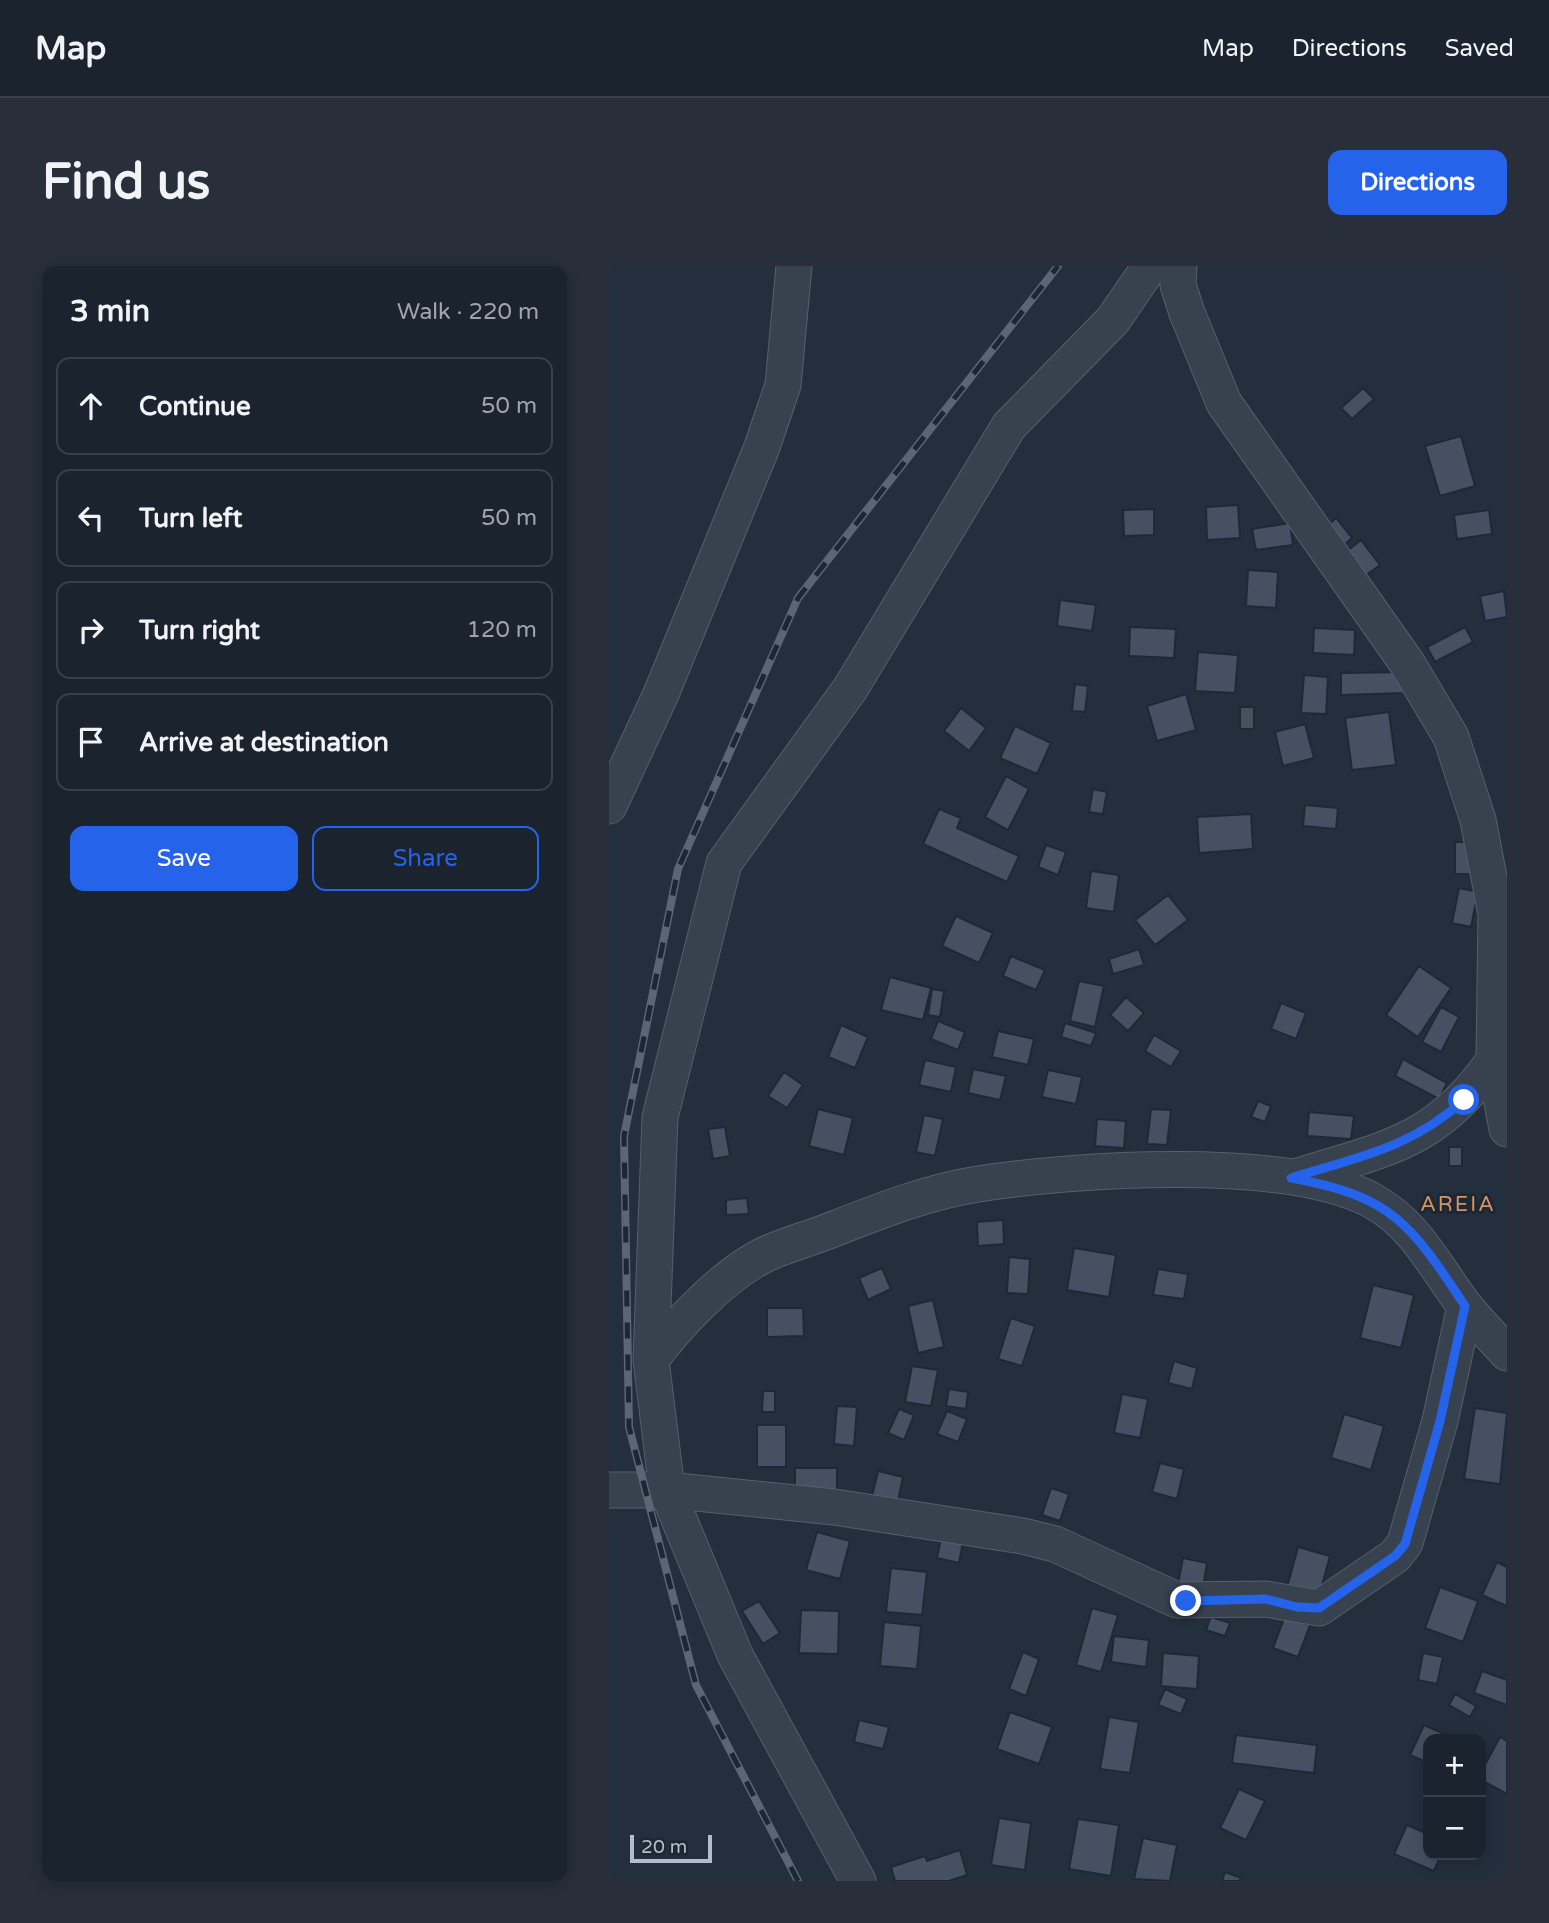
<!DOCTYPE html>
<meta charset="utf-8">
<style>
body{margin:0;font-family:"Varela Round",sans-serif;background:#282f3a;color:#f1f3f6}
.controls{position:absolute;right:21px;bottom:21px;display:grid;overflow:hidden;border-radius:14px;box-shadow:0 4px 18px #0003}
.controls button{width:63px;height:63px;display:grid;place-items:center;padding:0;border:0;border-bottom:2px solid #39404a;background:#1b232e;color:#f1f3f6;font:35px sans-serif}
.scale{position:absolute;left:21px;bottom:18px;width:82px;box-sizing:border-box;padding-left:7px;border:4px solid #b4bcc9;border-top:0;font-size:19px;line-height:24px;white-space:nowrap;color:#b4bcc9;-webkit-text-stroke:5px #1d2633;paint-order:stroke}
.stop{position:absolute;width:21px;height:21px;margin:-16px;border:5px solid #2563eb;border-radius:50%;background:#fff}
.stop.end{background:#2563eb;border-color:#fff;box-shadow:0 2px 7px #0008}
.list{margin:0;padding:0;list-style:none}
h2{display:flex;justify-content:space-between;align-items:center;height:91px;margin:0;padding:0 28px;font-size:30px}
h2 small{font-size:23px;font-weight:400;color:#a0a4aa}
.list li{display:grid;grid-template-columns:46px 1fr auto;gap:21px;align-items:center;box-sizing:border-box;height:98px;margin:0 14px 14px;padding:0 14px;border:2px solid #39404a;border-radius:14px}
.list b{display:block;font-size:26px;white-space:nowrap}
.list em{font-size:23px;font-style:normal;color:#a0a4aa}
.actions{display:flex;gap:14px;padding:21px 28px}
.actions a{flex:1;padding:16px 0;border:2px solid #2563eb;border-radius:14px;text-align:center;font-size:24px;color:#2563eb}
.actions .main{background:#2563eb;color:#fff}
.icon{flex:none;width:38px;height:38px;fill:none;stroke:currentColor;stroke-width:2;stroke-linecap:round;stroke-linejoin:round}
.map{position:relative;flex:none;width:898px;height:1615px;overflow:hidden;border-radius:14px}
header{display:flex;align-items:center;gap:42px;box-sizing:border-box;height:98px;padding:0 35px;background:#1b232e;border-bottom:2px solid #39404a}
header strong{font-size:33px}
nav{display:flex;gap:38px;margin-inline-start:auto;font-size:24px}
.intro{display:flex;align-items:center;justify-content:space-between;box-sizing:border-box;height:168px;padding:0 42px}
h1{margin:0;font-size:49px}
.button{padding:18px 32px;border-radius:14px;background:#2563eb;color:#fff;font-size:24px;font-weight:700}
main{display:flex;gap:42px;padding:0 42px}
aside{flex:1;background:#1b232e;border-radius:14px;box-shadow:0 4px 18px #0003}
.map>svg:first-child{display:block}
.building{fill:#455162;stroke:#1f2835;stroke-width:2}
.lines{fill:none;stroke-linecap:round;stroke-linejoin:round}
.minor-casing{stroke:#565f6c;stroke-width:37}
.minor{stroke:#38414e;stroke-width:35}
.rail-casing{stroke:#5a6575;stroke-width:8}
.rail{stroke:#1d2633;stroke-width:5;stroke-dasharray:16;stroke-linecap:butt}
.route{stroke:#2563eb;stroke-width:9}
.labels{text-anchor:middle;stroke-width:6;stroke-linejoin:round;paint-order:stroke}
.neighbourhood-label{font-size:21px;letter-spacing:2px;fill:#d59563;stroke:#1d2633}
</style>
<header>
<strong>Map</strong>
<nav><a>Map</a><a>Directions</a><a>Saved</a></nav>
</header>
<div class="intro"><h1>Find us</h1><a class="button">Directions</a></div>
<main>
<aside>
<h2>3 min<small>Walk · 220 m</small></h2>
<ul class="list">
<li><svg class="icon" aria-label="ahead" viewBox="0 0 24 24"><path d="M12 20V5M6 11l6-6 6 6"/></svg><div><b>Continue</b></div><em>50 m</em></li>
<li><svg class="icon" aria-label="left" viewBox="0 0 24 24"><path d="M17 20v-9H6M10 6l-5 5 5 5"/></svg><div><b>Turn left</b></div><em>50 m</em></li>
<li><svg class="icon" aria-label="right" viewBox="0 0 24 24"><path d="M7 20v-9h11M14 6l5 5-5 5"/></svg><div><b>Turn right</b></div><em>120 m</em></li>
<li><svg class="icon" aria-label="arrive" viewBox="0 0 24 24"><path d="M6 21V4h12l-3 4 3 4H6"/></svg><div><b>Arrive at destination</b></div></li>
</ul>
<div class="actions"><a class="main">Save</a><a>Share</a></div>
</aside>
<div class="map">
<svg width="898" height="1615" viewBox="0 0 898 1615">
<rect width="100%" height="100%" fill="#242f3e"/>
<path class="building" d="M 754,122 L 765,133 L 743,153 L 732,142 Z
M 852,170 L 866,220 L 831,230 L 816,180 Z
M 629,239 L 631,272 L 598,274 L 597,241 Z
M 545,243 L 545,269 L 515,270 L 514,244 Z
M 880,244 L 883,268 L 848,273 L 845,249 Z
M 727,252 L 743,272 L 733,281 L 717,261 Z
M 681,257 L 684,279 L 647,284 L 643,263 Z
M 752,274 L 771,299 L 756,310 L 738,285 Z
M 639,304 L 669,306 L 667,342 L 637,340 Z
M 895,325 L 898,351 L 876,355 L 871,330 Z
M 451,334 L 487,339 L 483,365 L 448,360 Z
M 521,361 L 567,363 L 565,392 L 520,390 Z
M 856,361 L 864,376 L 826,396 L 818,381 Z
M 705,362 L 746,364 L 745,389 L 704,387 Z
M 589,386 L 629,389 L 626,427 L 586,425 Z
M 796,406 L 796,427 L 732,429 L 732,407 Z
M 695,409 L 719,411 L 717,448 L 692,447 Z
M 466,418 L 479,420 L 476,446 L 463,445 Z
M 577,428 L 587,464 L 548,475 L 538,440 Z
M 631,441 L 645,441 L 645,463 L 631,463 Z
M 352,442 L 377,462 L 360,485 L 335,465 Z
M 780,446 L 787,499 L 743,504 L 736,452 Z
M 696,458 L 705,492 L 674,500 L 666,466 Z
M 406,460 L 442,477 L 428,508 L 391,492 Z
M 397,510 L 420,523 L 399,564 L 376,551 Z
M 484,523 L 498,526 L 494,548 L 480,546 Z
M 696,539 L 729,542 L 727,563 L 694,560 Z
M 330,543 L 352,552 L 348,562 L 410,590 L 398,616 L 314,578 Z
M 642,548 L 644,583 L 590,587 L 588,551 Z
M 846,576 L 867,576 L 867,608 L 846,608 Z
M 437,579 L 457,586 L 449,609 L 429,601 Z
M 482,605 L 510,609 L 505,646 L 477,642 Z
M 850,622 L 869,626 L 862,661 L 843,657 Z
M 559,629 L 579,654 L 546,679 L 526,654 Z
M 347,650 L 384,667 L 370,697 L 333,680 Z
M 530,683 L 535,699 L 504,708 L 500,693 Z
M 402,690 L 436,704 L 427,724 L 394,710 Z
M 810,700 L 842,722 L 809,771 L 777,749 Z
M 281,711 L 322,722 L 314,754 L 272,744 Z
M 470,715 L 495,720 L 486,761 L 461,755 Z
M 323,723 L 335,725 L 331,751 L 319,749 Z
M 517,731 L 535,747 L 519,765 L 501,749 Z
M 672,737 L 697,747 L 687,773 L 662,763 Z
M 832,741 L 850,751 L 832,786 L 813,776 Z
M 329,755 L 356,766 L 349,784 L 322,773 Z
M 456,757 L 487,767 L 482,780 L 452,771 Z
M 232,759 L 259,771 L 246,802 L 219,791 Z
M 389,765 L 425,773 L 419,799 L 383,791 Z
M 545,769 L 572,785 L 562,801 L 536,785 Z
M 794,793 L 838,817 L 830,833 L 786,810 Z
M 316,794 L 347,801 L 342,826 L 310,819 Z
M 364,803 L 397,810 L 391,834 L 359,827 Z
M 439,804 L 473,811 L 467,838 L 433,831 Z
M 175,806 L 194,819 L 178,842 L 159,830 Z
M 649,835 L 662,840 L 656,856 L 642,851 Z
M 209,843 L 244,852 L 235,889 L 200,880 Z
M 542,843 L 562,844 L 558,879 L 538,878 Z
M 700,846 L 745,850 L 742,873 L 698,870 Z
M 315,849 L 334,853 L 326,890 L 307,886 Z
M 488,853 L 517,855 L 515,882 L 486,880 Z
M 116,861 L 121,890 L 104,893 L 99,863 Z
M 840,881 L 853,881 L 853,900 L 840,900 Z
M 138,932 L 140,948 L 117,949 L 117,934 Z
M 394,954 L 395,978 L 369,980 L 368,956 Z
M 465,982 L 507,989 L 500,1031 L 458,1024 Z
M 400,991 L 421,993 L 419,1028 L 398,1027 Z
M 273,1002 L 282,1023 L 259,1034 L 250,1012 Z
M 549,1003 L 579,1008 L 575,1033 L 544,1029 Z
M 764,1019 L 805,1029 L 792,1082 L 751,1072 Z
M 324,1034 L 335,1081 L 309,1087 L 299,1040 Z
M 158,1042 L 194,1042 L 195,1070 L 158,1071 Z
M 402,1052 L 426,1060 L 413,1100 L 389,1093 Z
M 565,1095 L 588,1102 L 583,1123 L 559,1117 Z
M 303,1100 L 329,1104 L 322,1140 L 296,1136 Z
M 340,1123 L 359,1126 L 357,1143 L 337,1140 Z
M 154,1125 L 166,1125 L 166,1146 L 153,1146 Z
M 513,1128 L 539,1133 L 531,1172 L 505,1167 Z
M 228,1140 L 248,1141 L 245,1180 L 225,1178 Z
M 866,1142 L 898,1147 L 891,1218 L 855,1213 Z
M 290,1143 L 305,1149 L 295,1174 L 279,1167 Z
M 338,1145 L 358,1153 L 349,1176 L 328,1168 Z
M 735,1148 L 775,1160 L 762,1204 L 722,1192 Z
M 148,1159 L 177,1159 L 177,1201 L 148,1201 Z
M 551,1197 L 575,1203 L 568,1233 L 543,1226 Z
M 186,1202 L 228,1202 L 228,1225 L 186,1225 Z
M 269,1205 L 294,1211 L 287,1245 L 261,1239 Z
M 442,1222 L 460,1228 L 451,1255 L 433,1249 Z
M 208,1266 L 241,1275 L 231,1313 L 197,1304 Z
M 332,1272 L 354,1276 L 350,1297 L 328,1292 Z
M 689,1281 L 721,1290 L 709,1334 L 677,1325 Z
M 574,1292 L 598,1297 L 592,1333 L 567,1329 Z
M 888,1296 L 898,1301 L 898,1340 L 873,1329 Z
M 282,1302 L 318,1306 L 313,1349 L 277,1346 Z
M 831,1321 L 869,1335 L 854,1376 L 816,1362 Z
M 150,1335 L 171,1367 L 154,1378 L 133,1345 Z
M 483,1342 L 509,1349 L 492,1406 L 467,1399 Z
M 192,1344 L 230,1345 L 229,1388 L 190,1387 Z
M 676,1350 L 701,1359 L 689,1391 L 664,1382 Z
M 602,1351 L 621,1357 L 616,1370 L 597,1364 Z
M 275,1356 L 312,1360 L 308,1403 L 271,1400 Z
M 505,1370 L 540,1374 L 537,1401 L 502,1396 Z
M 414,1386 L 430,1393 L 417,1430 L 400,1423 Z
M 554,1387 L 590,1390 L 588,1423 L 552,1420 Z
M 814,1387 L 834,1391 L 828,1418 L 809,1414 Z
M 873,1405 L 898,1414 L 898,1439 L 865,1427 Z
M 556,1423 L 578,1433 L 572,1448 L 549,1439 Z
M 846,1428 L 867,1440 L 861,1451 L 840,1439 Z
M 401,1446 L 443,1461 L 430,1498 L 388,1483 Z
M 500,1451 L 530,1456 L 521,1507 L 491,1503 Z
M 250,1454 L 280,1461 L 274,1483 L 245,1476 Z
M 815,1459 L 847,1473 L 819,1473 L 819,1497 L 801,1489 Z
M 627,1469 L 708,1479 L 705,1507 L 623,1497 Z
M 891,1471 L 898,1475 L 898,1528 L 872,1514 L 872,1506 Z
M 630,1523 L 656,1535 L 637,1574 L 611,1562 Z
M 390,1552 L 422,1557 L 416,1604 L 382,1599 Z
M 469,1553 L 510,1559 L 502,1610 L 460,1603 Z
M 798,1559 L 819,1568 L 819,1589 L 832,1589 L 825,1605 L 785,1588 Z
M 534,1572 L 568,1579 L 561,1615 L 525,1613 Z
M 351,1584 L 358,1609 L 340,1615 L 286,1615 L 282,1601 L 316,1590 L 318,1595 Z
M 616,1606 L 632,1612 L 630,1615 L 613,1615 Z"/>
<g class="lines">
<g class="minor-casing">
<path id="minor" d="M 570,0 L 569,19 L 578,47 L 615,137 L 798,397 L 842,471 L 869,554 L 887,648 L 885,794 L 898,863
M 0,540 L 52,428 L 153,181 L 174,119 L 185,0
M 689,910 C 779,882 828,876 885,794
M 856,1040 L 831,1155 L 796,1277 L 786,1290 L 710,1342 L 657,1333 L 568,1334 L 446,1278 L 414,1270 L 225,1241 L 58,1224 L 42,1094 C 68,1058 113,1011 153,990 C 173,980 196,974 217,966 C 266,947 317,926 369,918 C 464,903 677,889 762,934 C 807,958 826,1001 855,1039 C 868,1056 884,1071 898,1087
M 42,1094 L 51,851 L 115,597 L 241,423 L 400,160 L 504,54 L 541,0
M 0,1224 L 58,1224 L 126,1389 L 249,1615"/>
</g>
<use href="#minor" class="minor"/>
<g class="rail-casing">
<path id="rail" d="M 189,1615 L 87,1419 L 20,1161 L 15,870 L 69,603 L 189,332 L 449,0"/>
</g>
<use href="#rail" class="rail"/>
</g>
<g class="lines">
<path class="route" d="M 577,1335 L 657,1333 L 688,1341 L 710,1342 L 786,1290 L 796,1278 L 831,1155 L 856,1040 C 802,958 783,930 682,912 C 749,891 802,882 855,834"/>
</g>
<g class="labels">
<g class="neighbourhood-label">
<text x="849" y="945">AREIA</text>
</g>
</g>
</svg>
<div class="controls">
<button>+</button>
<button>−</button>
</div>
<div class="scale">20 m</div>
<div class="stop" style="left:855px;top:834px"></div>
<div class="stop end" style="left:577px;top:1335px"></div>
</div>
</main>
